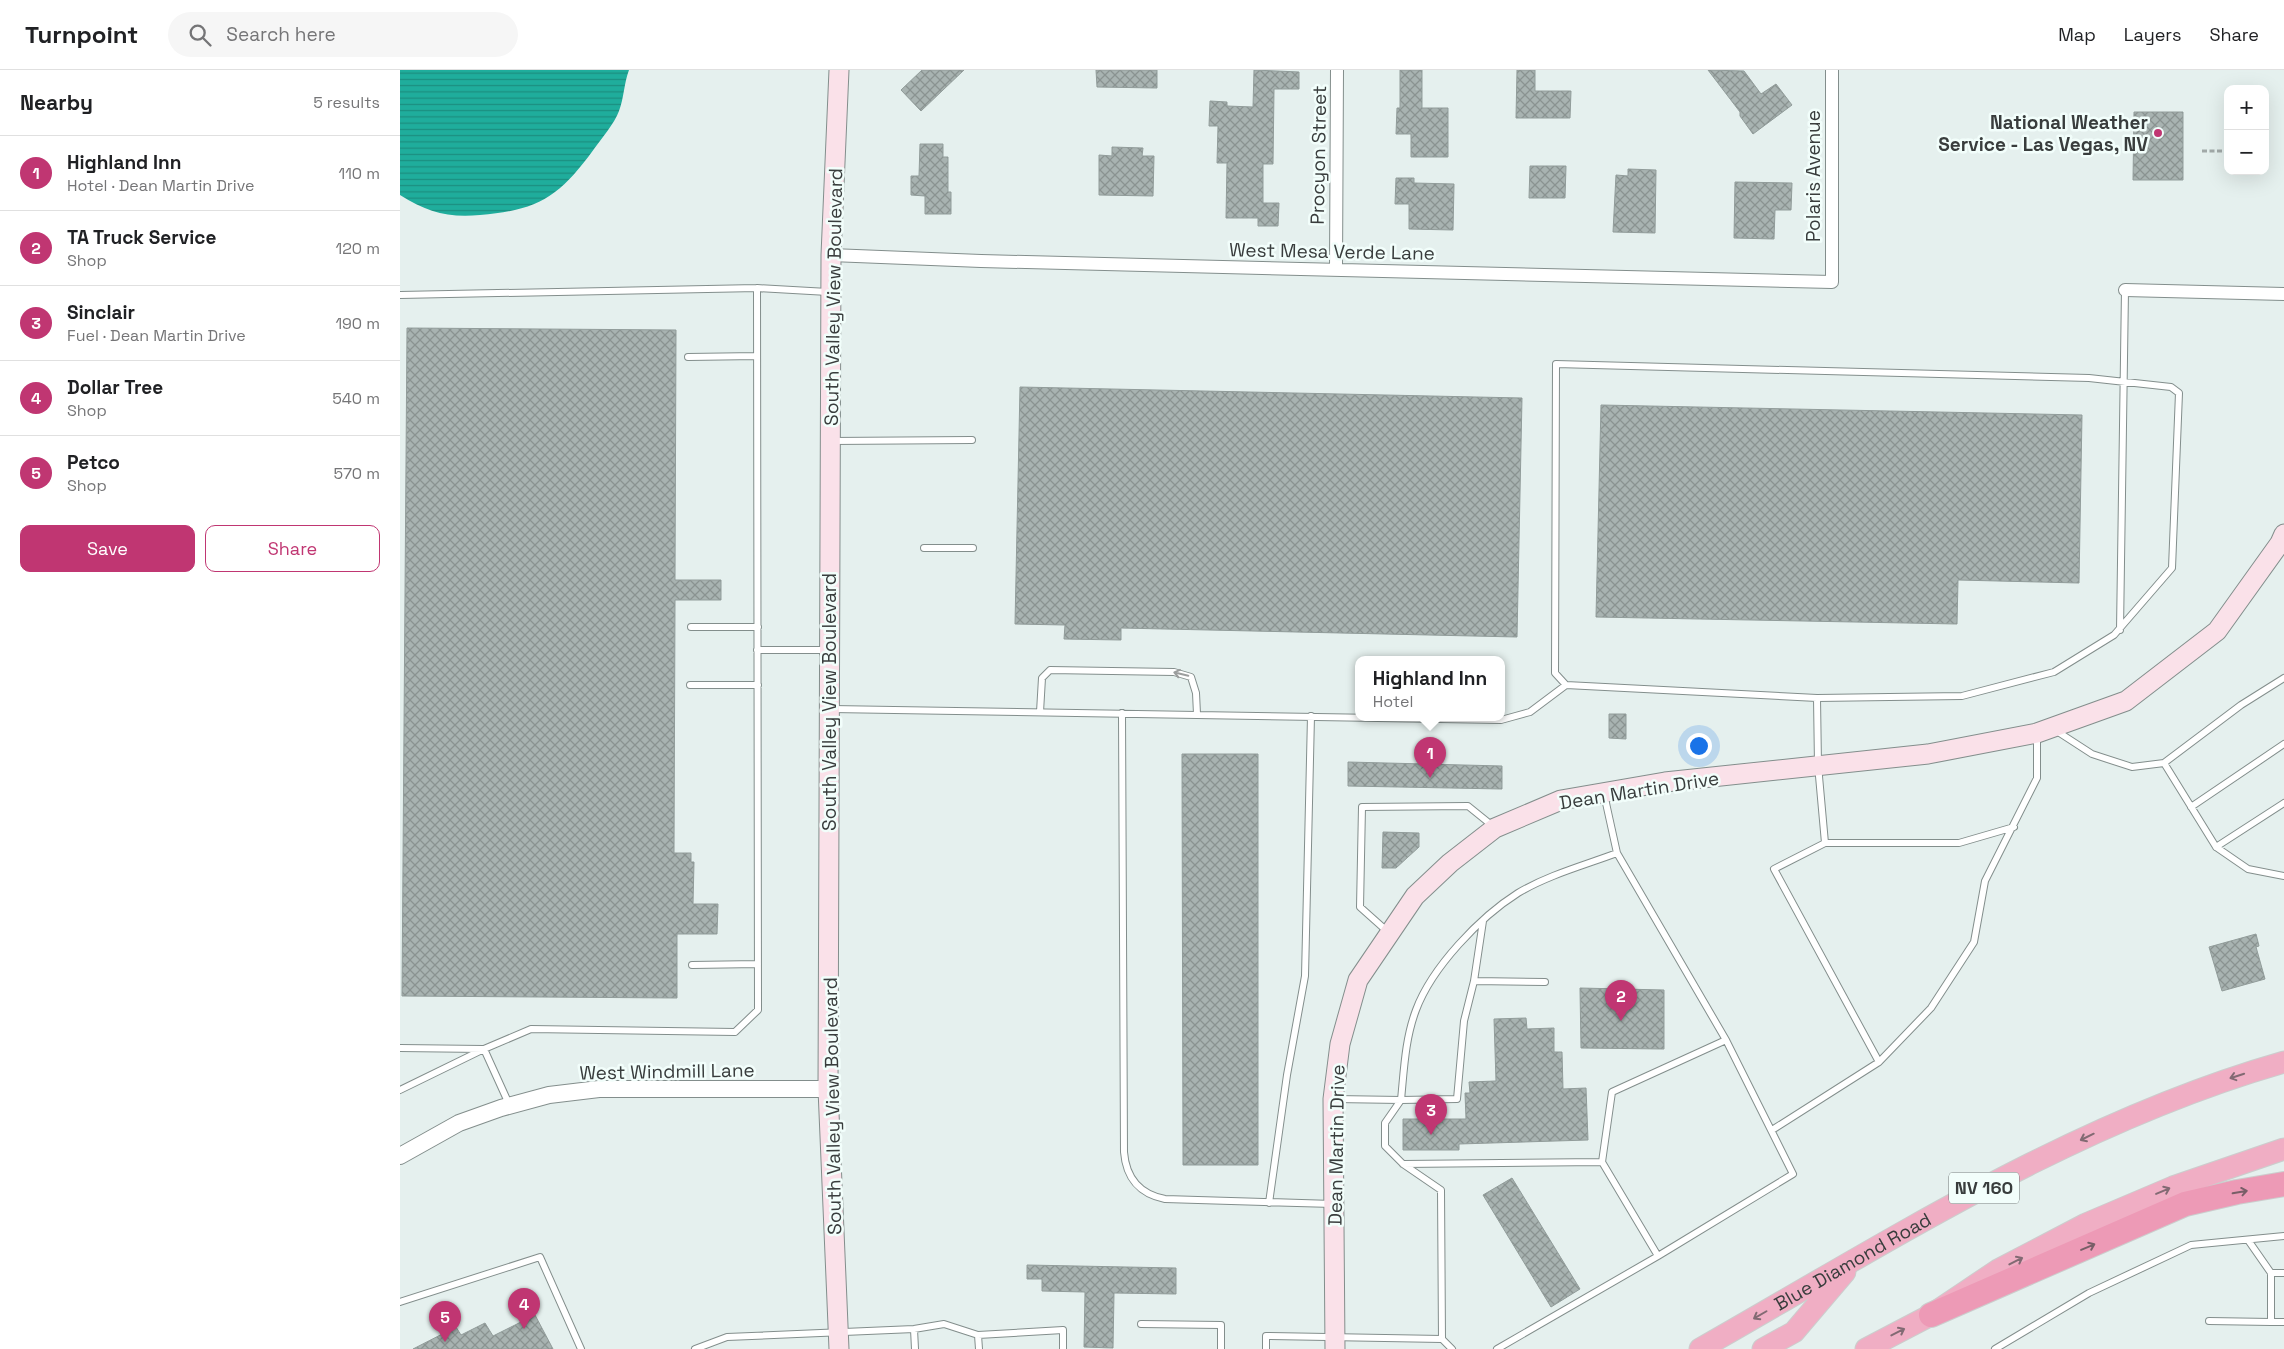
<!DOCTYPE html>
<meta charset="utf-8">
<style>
body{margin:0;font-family:"Space Grotesk",sans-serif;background:#f6f6f6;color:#202124}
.controls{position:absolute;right:15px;top:15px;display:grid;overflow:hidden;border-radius:10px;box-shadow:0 5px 20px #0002}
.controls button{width:45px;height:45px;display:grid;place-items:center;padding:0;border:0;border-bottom:1px solid #e0e0e0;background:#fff;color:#202124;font:25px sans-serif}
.you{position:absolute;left:1298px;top:675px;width:18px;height:18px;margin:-12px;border:4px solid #fff;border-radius:50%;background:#1a73e8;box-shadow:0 0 0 8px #1a73e833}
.badge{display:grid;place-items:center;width:32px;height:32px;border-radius:50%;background:#c03672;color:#fff;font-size:16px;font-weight:700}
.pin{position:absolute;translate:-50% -41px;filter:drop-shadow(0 1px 2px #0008)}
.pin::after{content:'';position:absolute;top:26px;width:18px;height:15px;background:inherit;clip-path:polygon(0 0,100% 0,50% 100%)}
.popup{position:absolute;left:955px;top:586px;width:150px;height:65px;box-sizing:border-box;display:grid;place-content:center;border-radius:10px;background:#fff;filter:drop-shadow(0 1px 4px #0005);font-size:16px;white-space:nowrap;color:#757577}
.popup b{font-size:19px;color:#202124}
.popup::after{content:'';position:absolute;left:50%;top:100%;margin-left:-10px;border:10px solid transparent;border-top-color:#fff}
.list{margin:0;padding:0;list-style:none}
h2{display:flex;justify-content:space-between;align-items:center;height:65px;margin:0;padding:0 20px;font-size:21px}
h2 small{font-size:16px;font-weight:400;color:#757577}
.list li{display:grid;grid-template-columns:32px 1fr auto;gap:15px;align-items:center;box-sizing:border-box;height:75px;padding:0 20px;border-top:1px solid #e0e0e0}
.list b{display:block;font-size:19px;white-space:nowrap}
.list p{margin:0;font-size:16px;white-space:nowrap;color:#757577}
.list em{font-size:16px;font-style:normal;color:#757577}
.actions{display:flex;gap:10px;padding:15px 20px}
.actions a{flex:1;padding:11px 0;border:1px solid #c03672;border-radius:10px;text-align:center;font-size:18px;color:#c03672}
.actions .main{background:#c03672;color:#fff}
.icon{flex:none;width:28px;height:28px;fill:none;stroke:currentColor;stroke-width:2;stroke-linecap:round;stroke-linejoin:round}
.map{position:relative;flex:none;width:1884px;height:1279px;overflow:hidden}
header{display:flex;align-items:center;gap:30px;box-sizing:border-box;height:70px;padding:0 25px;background:#fff;border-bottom:1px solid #e0e0e0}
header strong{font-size:24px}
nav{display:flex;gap:28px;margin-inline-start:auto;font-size:18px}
.search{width:350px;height:45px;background:#f6f6f6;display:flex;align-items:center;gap:12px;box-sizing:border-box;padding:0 18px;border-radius:28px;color:#757577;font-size:19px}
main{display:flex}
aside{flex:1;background:#fff}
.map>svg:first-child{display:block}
.water{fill:url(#water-rules)}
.building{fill:url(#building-cross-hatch);stroke:#919c9a}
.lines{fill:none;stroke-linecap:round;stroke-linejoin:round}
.service-casing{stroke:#838e8c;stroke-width:8}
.minor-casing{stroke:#838e8c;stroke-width:14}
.tertiary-casing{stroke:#838e8c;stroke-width:18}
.secondary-casing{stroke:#838e8c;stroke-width:21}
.trunk-casing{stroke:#cccdcd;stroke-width:23}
.motorway-casing{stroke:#cccdcd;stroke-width:26}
.path{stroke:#a1a9a8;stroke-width:3;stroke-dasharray:5 2.5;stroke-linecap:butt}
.service{stroke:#fff;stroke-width:6}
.minor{stroke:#fff;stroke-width:12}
.tertiary{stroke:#fff;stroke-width:16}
.secondary{stroke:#fae1e9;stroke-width:19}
.trunk{stroke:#f0aec4;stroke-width:21}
.motorway{stroke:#ed9ab6;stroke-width:24}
.oneway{stroke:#9c9e9e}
.oneway2{stroke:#826a73}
.oneway3{stroke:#785e67}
.poi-dot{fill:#c03672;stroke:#f2fefb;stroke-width:2}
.labels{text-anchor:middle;stroke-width:5;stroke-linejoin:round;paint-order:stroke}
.shield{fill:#f2fefb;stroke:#707776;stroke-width:1}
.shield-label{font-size:18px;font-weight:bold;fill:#393d3d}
.poi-label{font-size:19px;font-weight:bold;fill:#393d3d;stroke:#f2fefb;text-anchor:end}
.street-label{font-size:19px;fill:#393d3d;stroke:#f2fefb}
</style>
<header>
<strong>Turnpoint</strong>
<div class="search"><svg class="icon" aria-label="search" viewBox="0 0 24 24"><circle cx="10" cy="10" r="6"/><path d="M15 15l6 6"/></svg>Search here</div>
<nav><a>Map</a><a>Layers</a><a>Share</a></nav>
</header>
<main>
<aside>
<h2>Nearby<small>5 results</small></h2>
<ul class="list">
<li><span class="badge">1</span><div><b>Highland Inn</b><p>Hotel · Dean Martin Drive</p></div><em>110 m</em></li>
<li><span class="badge">2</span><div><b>TA Truck Service</b><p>Shop</p></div><em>120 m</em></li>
<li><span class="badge">3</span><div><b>Sinclair</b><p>Fuel · Dean Martin Drive</p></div><em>190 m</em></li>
<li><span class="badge">4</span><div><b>Dollar Tree</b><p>Shop</p></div><em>540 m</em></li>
<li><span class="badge">5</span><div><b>Petco</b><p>Shop</p></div><em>570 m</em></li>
</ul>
<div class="actions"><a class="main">Save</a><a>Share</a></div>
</aside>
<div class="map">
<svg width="1884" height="1279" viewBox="0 0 1884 1279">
<defs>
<pattern id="water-rules" width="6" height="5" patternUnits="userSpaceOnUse" patternTransform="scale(1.25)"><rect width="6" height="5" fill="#1fad9c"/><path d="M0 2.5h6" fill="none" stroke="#1c8e80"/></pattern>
<pattern id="building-cross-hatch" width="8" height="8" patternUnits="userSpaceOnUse" patternTransform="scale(1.25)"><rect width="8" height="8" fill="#a8b3b1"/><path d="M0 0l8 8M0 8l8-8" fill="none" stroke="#8a9391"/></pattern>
</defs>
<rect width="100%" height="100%" fill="#e5f0ee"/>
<path class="water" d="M 0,0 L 229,0 C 224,13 224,28 219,41 C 214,54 202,68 194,79 C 159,127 139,140 80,145 C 48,148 27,142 0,125 Z"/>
<path class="building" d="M 522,0 L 564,0 L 521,41 L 501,20 Z
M 696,0 L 757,0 L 757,18 L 697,17 Z
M 854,0 L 899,2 L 899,19 L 874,19 L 873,94 L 863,94 L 863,133 L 879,133 L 878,156 L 858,156 L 858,148 L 826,148 L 827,93 L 817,93 L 818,56 L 809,56 L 810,31 L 827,32 L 827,36 L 853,37 Z
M 1000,0 L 1022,0 L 1022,38 L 1048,38 L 1048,87 L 1011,87 L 1011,64 L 996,64 L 997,38 L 1000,38 Z
M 1117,0 L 1135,0 L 1135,21 L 1171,21 L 1170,48 L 1116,48 Z
M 1308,0 L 1344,1 L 1361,24 L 1376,14 L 1392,35 L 1353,64 L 1340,46 L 1340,42 Z
M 1734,42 L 1783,42 L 1783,110 L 1733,110 Z
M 520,74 L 543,74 L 543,87 L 548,87 L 548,122 L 551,122 L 551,144 L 525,144 L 525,126 L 511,125 L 511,106 L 519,106 Z
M 712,77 L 743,78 L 742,86 L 754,86 L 753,126 L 699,125 L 699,85 L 712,86 Z
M 1130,96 L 1166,96 L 1165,128 L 1129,128 Z
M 1228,99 L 1256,100 L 1255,163 L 1213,162 L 1216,105 L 1228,106 Z
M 996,108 L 1014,108 L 1014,113 L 1054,114 L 1053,160 L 1009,159 L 1009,134 L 995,134 Z
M 1335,112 L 1392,113 L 1391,140 L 1375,140 L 1374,169 L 1334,168 Z
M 7,258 L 276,260 L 275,510 L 321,510 L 321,530 L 275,530 L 274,783 L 291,783 L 291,792 L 294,792 L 293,834 L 318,834 L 317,864 L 277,864 L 277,928 L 2,926 Z
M 620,317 L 1122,328 L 1117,567 L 721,558 L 721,570 L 664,569 L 665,555 L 615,554 Z
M 1201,335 L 1682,345 L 1679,513 L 1558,510 L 1557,554 L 1196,547 Z
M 1209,644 L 1226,644 L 1226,669 L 1209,668 Z
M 782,684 L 858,684 L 858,1095 L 783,1095 Z
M 948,692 L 1102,696 L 1102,719 L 948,716 Z
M 983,762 L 1019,763 L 1019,777 L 996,798 L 982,798 Z
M 1856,864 L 1859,876 L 1856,877 L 1865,909 L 1822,921 L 1809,877 Z
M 1180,918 L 1264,920 L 1264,979 L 1181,978 Z
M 1126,948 L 1127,959 L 1154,958 L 1154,982 L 1162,982 L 1163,1019 L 1186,1018 L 1188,1070 L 1059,1074 L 1059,1080 L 1003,1080 L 1003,1049 L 1066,1049 L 1065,1023 L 1070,1023 L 1069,1012 L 1096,1011 L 1094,949 Z
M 1112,1108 L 1180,1219 L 1151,1237 L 1083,1125 Z
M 627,1195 L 776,1198 L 776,1224 L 714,1223 L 713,1278 L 684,1277 L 685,1222 L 642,1221 L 642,1209 L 627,1209 Z
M 135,1245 L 153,1279 L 13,1279 L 56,1257 L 61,1265 L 85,1253 L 93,1266 Z"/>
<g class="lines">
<g class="service-casing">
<path id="service" d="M 357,218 L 428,222
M 0,225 L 357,218 L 358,940 L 335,962 L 131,959 L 84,979 L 109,1034
M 288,287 L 357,286
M 431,371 L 572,370
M 524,478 L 573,478
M 291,557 L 358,557
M 1720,560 L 1725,220
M 357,580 L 429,580
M 290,615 L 358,615
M 1417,628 L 1166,615 L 1155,603 L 1156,294 L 1689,308 L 1771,317 L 1779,323 L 1772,498 L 1714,565 L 1654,602 L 1562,626 L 1417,628 L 1418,695 L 1425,773 L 1559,773 L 1614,757
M 432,639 L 1101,650 L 1130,642 L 1166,615
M 640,642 L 642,608 L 650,600 L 774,602 L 791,607 L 796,623 L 797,644
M 722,643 L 724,1082 C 726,1107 739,1124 765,1129 L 933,1134
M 1655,660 L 1692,684 L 1732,697 L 1764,693 L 1841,635 L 1884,608
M 1764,693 L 1816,777 L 1848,799 L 1884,806
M 1791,737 L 1884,674
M 1425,773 L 1374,799 L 1479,992
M 1816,777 L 1884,733
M 1083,851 L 1074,911 L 1064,951 L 1057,1029 L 1001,1030 C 1004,1000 1005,969 1016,940 C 1032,897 1080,847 1118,823 C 1148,805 1185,795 1217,783 L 1204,724
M 988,862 L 960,837 L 962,737 L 1068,736 L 1094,757
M 292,895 L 358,894
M 1074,911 L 1145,912
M 0,978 L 83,979
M 0,1020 L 84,979
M 935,1029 L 1001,1030
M 1001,1030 L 985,1053 L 985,1076 L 1003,1094 L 1041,1120 L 1042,1269 L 1052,1279
M 1372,1060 L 1479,992 L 1531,938 L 1574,872 L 1585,811 L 1637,708 L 1637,665
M 1003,1094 L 1202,1092
M 869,1133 L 887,1005 L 905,906 L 911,646
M 1848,1170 L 1871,1203 L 1884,1203
M 1258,1186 L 1393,1104 L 1326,970
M 1871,1203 L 1871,1252 L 1884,1252
M 0,1232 L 140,1187 L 181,1279
M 1809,1251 L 1871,1252
M 741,1254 L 821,1255 L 821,1279
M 514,1259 L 515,1279
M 578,1265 L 579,1279
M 295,1279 L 327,1267 L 514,1259 L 544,1254 L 578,1265 L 663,1260 L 663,1279
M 866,1279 L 866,1266 L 1042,1269
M 1097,1279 L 1258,1186 L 1202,1092 L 1212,1022 L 1326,970 L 1217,783
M 1595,1279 L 1689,1223 L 1791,1175 L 1884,1166"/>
</g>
<g class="minor-casing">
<path id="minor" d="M 431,185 L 581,191 L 1432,212 L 1432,0
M 936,200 L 937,0
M 1725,220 L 1884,224"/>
</g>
<g class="tertiary-casing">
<path id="tertiary" d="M 0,1086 L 59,1053 L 101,1038 L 149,1025 L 199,1019 L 428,1019"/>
</g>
<g class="secondary-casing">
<path id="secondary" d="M 439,1279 L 428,1019 L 431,185 L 439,0
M 935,1279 L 933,1029 L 940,974 L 958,910 L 1015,826 L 1050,793 L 1095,758 L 1161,730 L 1265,712 L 1528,684 L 1637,663 L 1726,631 L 1817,561 L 1880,473 L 1884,464"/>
</g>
<g class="trunk-casing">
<g id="trunk">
<path id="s1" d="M 1300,1279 C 1488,1172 1674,1052 1884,992"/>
<path d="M 1363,1279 L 1394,1262 L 1445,1202"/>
<path d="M 1466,1279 L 1531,1245 L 1598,1200 L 1686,1154 L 1773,1117 L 1884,1079"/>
</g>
</g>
<g class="motorway-casing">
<path id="motorway" d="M 1531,1245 L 1785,1134 L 1837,1122 L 1884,1114"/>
</g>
<path class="path" d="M 1802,81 L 1824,81"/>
<use href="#service" class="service"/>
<use href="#minor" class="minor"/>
<use href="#tertiary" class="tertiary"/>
<use href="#secondary" class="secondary"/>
<use href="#trunk" class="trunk"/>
<use href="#motorway" class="motorway"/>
</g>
<defs><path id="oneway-shaft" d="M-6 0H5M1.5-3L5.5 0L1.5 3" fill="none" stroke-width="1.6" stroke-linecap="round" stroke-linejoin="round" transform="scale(1.25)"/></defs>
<use class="oneway" href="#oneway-shaft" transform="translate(781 604) rotate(-167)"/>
<g class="oneway2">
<use href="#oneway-shaft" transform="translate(1837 1006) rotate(162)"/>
<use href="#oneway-shaft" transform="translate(1687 1067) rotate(154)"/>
<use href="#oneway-shaft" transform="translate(1763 1121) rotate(-23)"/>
<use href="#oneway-shaft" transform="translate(1616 1191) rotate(-27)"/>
<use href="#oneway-shaft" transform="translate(1360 1245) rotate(150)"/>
<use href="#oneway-shaft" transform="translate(1498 1262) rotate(-27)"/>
</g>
<g class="oneway3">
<use href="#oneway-shaft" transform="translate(1840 1122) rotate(-10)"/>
<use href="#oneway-shaft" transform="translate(1688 1177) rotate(-23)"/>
</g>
<circle class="poi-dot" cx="1758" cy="63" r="5"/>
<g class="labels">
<rect class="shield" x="1549" y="1102.5" width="70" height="31" rx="4"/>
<g class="shield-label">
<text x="1584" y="1124">NV 160</text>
</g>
<g class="poi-label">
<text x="1748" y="59">National Weather<tspan x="1748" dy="22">Service - Las Vegas, NV</tspan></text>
</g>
<g class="street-label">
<text transform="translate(918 85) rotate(-89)" y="7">Procyon Street</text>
<text transform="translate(1413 106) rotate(-90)" y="7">Polaris Avenue</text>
<text transform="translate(932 181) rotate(1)" y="7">West Mesa Verde Lane</text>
<text transform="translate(433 227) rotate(-89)" y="7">South Valley View Boulevard</text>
<text transform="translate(429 632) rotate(-90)" y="7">South Valley View Boulevard</text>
<text transform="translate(1239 720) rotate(-9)" y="7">Dean Martin Drive</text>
<text transform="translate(267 1001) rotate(-1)" y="7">West Windmill Lane</text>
<text transform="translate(432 1036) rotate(-91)" y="7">South Valley View Boulevard</text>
<text transform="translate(936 1075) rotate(-89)" y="7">Dean Martin Drive</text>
<text dy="7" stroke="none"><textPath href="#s1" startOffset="176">Blue Diamond Road</textPath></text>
</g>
</g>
</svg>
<div class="controls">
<button>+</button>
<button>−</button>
</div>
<div class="you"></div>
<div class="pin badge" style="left:1030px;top:708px">1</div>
<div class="popup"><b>Highland Inn</b>Hotel</div>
<div class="pin badge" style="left:1221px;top:951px">2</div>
<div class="pin badge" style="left:1031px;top:1065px">3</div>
<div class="pin badge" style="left:124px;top:1259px">4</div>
<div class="pin badge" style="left:45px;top:1272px">5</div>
</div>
</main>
